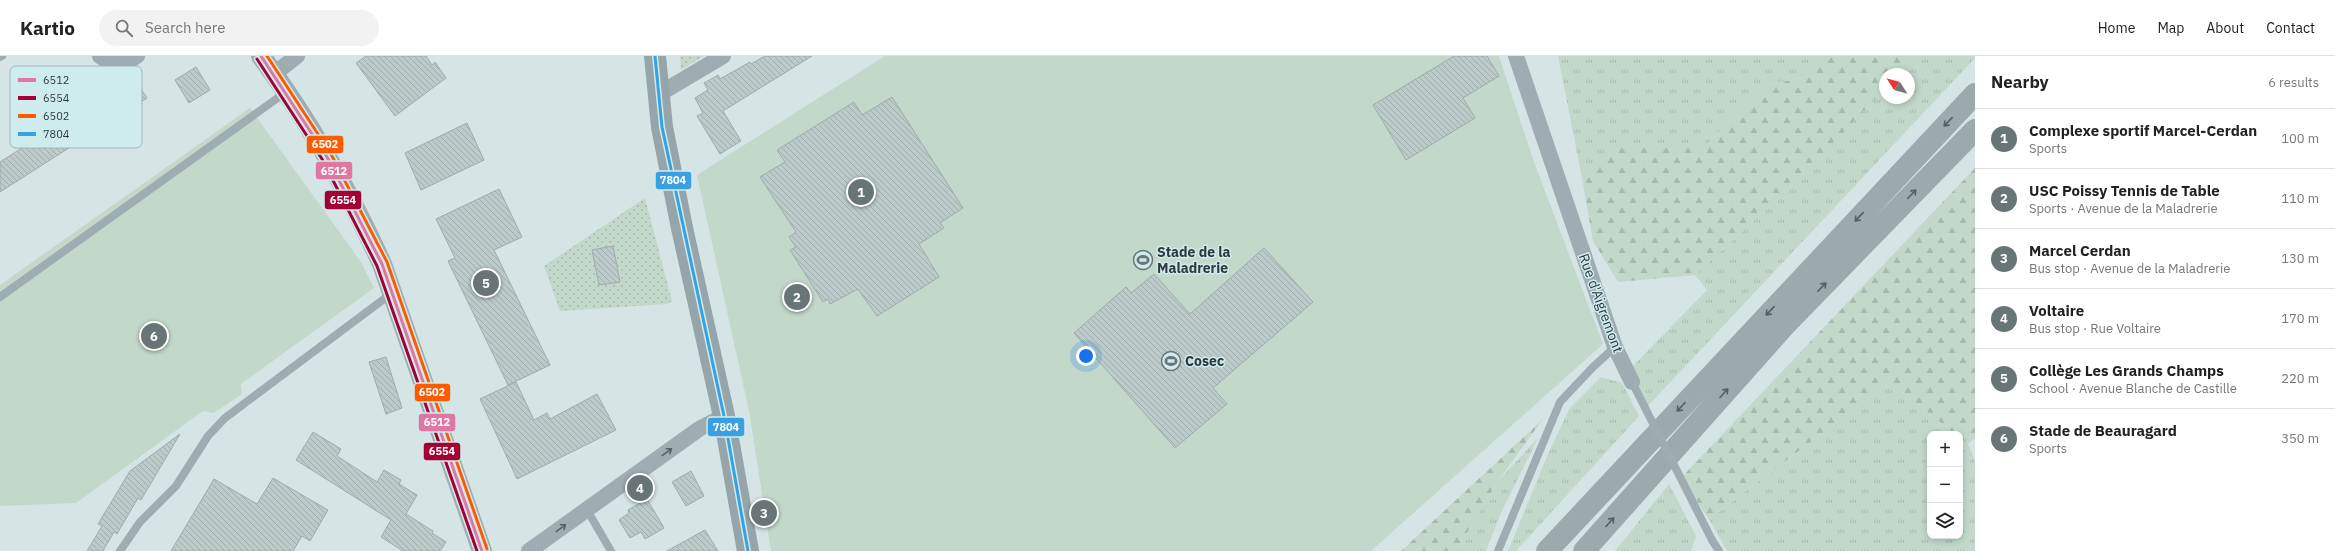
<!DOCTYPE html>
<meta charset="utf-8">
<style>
body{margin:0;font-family:"IBM Plex Sans",sans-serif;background:#f2f2f2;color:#222}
.controls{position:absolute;right:12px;bottom:12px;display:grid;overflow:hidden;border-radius:8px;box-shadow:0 2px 6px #0003}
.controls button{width:36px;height:36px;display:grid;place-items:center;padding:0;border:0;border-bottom:1px solid #e0e0e0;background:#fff;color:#222;font:20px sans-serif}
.compass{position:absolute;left:1879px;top:12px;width:36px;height:36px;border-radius:50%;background:#fff;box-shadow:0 2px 6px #0003;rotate:306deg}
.you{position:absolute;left:1086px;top:300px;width:14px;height:14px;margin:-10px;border:3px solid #fff;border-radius:50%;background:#1a73e8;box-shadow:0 0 0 6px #1a73e833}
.badge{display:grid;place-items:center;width:26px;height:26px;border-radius:50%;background:#687576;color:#fff;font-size:13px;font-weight:700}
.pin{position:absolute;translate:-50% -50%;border:2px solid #fff;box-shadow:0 1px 4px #0006}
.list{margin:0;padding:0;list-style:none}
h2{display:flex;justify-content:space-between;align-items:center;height:52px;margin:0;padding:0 16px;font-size:17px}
h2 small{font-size:13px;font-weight:400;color:#767676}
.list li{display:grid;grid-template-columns:26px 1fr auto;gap:12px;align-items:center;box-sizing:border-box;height:60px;padding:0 16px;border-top:1px solid #e0e0e0}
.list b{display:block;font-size:15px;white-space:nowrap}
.list p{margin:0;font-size:13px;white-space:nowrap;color:#767676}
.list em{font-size:13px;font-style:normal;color:#767676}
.icon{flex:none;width:22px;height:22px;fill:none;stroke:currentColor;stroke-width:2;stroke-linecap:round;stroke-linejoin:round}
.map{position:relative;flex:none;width:1975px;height:495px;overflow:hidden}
header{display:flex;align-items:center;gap:24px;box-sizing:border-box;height:56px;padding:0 20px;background:#fff;border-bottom:1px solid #e0e0e0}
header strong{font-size:19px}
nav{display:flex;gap:22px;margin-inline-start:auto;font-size:14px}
.search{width:280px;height:36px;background:#f2f2f2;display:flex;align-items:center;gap:10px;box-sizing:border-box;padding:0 14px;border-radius:22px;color:#767676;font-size:15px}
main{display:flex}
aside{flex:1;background:#fff}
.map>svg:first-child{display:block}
.grass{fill:url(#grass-tufts)}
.forest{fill:url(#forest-firs)}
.park{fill:#c1d8cb}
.garden{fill:url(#garden-dots);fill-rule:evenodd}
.building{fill:url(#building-back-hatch);stroke:#a0abab}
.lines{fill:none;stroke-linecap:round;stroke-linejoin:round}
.service{stroke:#9eadb1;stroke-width:8}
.minor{stroke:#9eadb1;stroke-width:16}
.tertiary{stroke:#9eadb1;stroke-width:20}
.primary{stroke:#95a5aa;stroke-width:22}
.motorway{stroke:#9caaae;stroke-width:22}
.service-bridge{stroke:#9eadb1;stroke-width:8}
.bus-1-casing{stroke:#ceebed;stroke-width:6}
.bus-2-casing{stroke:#ceebed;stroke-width:6}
.bus-3-casing{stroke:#ceebed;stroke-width:6}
.bus-4-casing{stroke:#ceebed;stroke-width:6}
.bus-1{stroke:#e077a2;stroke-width:3}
.bus-2{stroke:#a50034;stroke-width:3}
.bus-3{stroke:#ff5a00;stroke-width:3}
.bus-4{stroke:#39a0e1;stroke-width:3}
.oneway{stroke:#546163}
.oneway2{stroke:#556264}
.labels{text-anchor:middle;stroke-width:3;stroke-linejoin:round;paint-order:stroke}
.poi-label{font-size:14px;font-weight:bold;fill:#2d393a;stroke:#ceebed;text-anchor:start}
.street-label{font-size:14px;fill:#2d393a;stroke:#ceebed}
.key{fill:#ceebed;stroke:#9eb6b7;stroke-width:1}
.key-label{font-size:11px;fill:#2d393a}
.line-badge{stroke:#ceebed;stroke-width:1.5}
.badge-label{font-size:11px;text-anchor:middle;font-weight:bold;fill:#fff}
</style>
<header>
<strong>Kartio</strong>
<div class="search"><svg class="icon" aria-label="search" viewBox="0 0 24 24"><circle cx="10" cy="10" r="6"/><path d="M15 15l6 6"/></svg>Search here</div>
<nav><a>Home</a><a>Map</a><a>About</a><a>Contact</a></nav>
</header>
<main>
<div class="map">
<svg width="1975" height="495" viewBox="0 0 1975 495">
<defs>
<pattern id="grass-tufts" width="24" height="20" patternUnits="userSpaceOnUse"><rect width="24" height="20" fill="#c1d8cb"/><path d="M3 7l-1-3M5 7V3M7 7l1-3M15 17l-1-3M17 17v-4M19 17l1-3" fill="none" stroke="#a6baaf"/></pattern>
<pattern id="forest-firs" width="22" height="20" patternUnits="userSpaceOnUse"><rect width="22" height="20" fill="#c1d8cb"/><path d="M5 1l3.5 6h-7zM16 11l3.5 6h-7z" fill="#a6baaf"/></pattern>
<pattern id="garden-dots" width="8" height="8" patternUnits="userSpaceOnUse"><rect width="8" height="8" fill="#c1d8cb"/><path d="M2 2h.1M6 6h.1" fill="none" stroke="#a6baaf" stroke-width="1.8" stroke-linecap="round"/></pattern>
<pattern id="building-back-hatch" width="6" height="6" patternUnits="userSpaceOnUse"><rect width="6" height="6" fill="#bacbc9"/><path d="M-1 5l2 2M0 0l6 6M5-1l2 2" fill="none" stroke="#a0afad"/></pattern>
</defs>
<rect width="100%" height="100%" fill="#d5e5e6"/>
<path class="grass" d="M 1558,0 L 1831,0 L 1808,21 L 1766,29 L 1743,49 L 1704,92 L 1618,92 L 1582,122 Z
M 1916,0 L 1975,0 L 1975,2 L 1647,351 L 1629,314 L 1707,234 L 1695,219 L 1792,129 L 1885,32 L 1885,42 L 1909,42 L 1909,18 L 1899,18 Z
M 1601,321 L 1622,327 L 1639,360 L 1516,495 L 1508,495 L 1548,398 L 1569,353 Z
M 1890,326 L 1955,378 L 1930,378 L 1930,480 L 1960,480 L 1960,382 L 1968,388 L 1975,404 L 1975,495 L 1727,495 L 1709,463 Z
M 1538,382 L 1501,457 L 1486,495 L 1456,495 L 1498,425 Z
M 1669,428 L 1696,480 L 1691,495 L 1615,495 Z"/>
<path class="forest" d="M 1831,0 L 1917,0 L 1900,18 L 1885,18 L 1885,33 L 1792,129 L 1695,219 L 1618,226 L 1593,185 L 1582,122 L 1618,92 L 1704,92 L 1743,49 L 1766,29 L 1808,21 Z
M 1975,112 L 1975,382 L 1968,388 L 1960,382 L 1960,378 L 1955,378 L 1890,326 L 1709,463 L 1681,422 Z
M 1543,363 L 1498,425 L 1456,495 L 1401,495 Z"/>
<path class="park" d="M 885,0 L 1499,0 L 1534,106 L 1603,288 L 1371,495 L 771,495 L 749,355 L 697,119 Z
M 250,52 L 361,206 L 374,232 L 241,328 L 242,338 L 214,357 L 203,355 L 76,447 L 0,450 L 0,229 Z"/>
<path class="garden" d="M 680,0 L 704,0 L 681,14 Z
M 645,142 L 672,245 L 667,248 L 560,255 L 544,210 ZM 613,190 L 620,226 L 599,229 L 592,194 Z"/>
<path class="building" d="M 366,0 L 426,0 L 432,9 L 435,6 L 446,22 L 395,60 L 356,7 Z
M 765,0 L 812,0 L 723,55 L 741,85 L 720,98 L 697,60 L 703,57 L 695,42 L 708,34 L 704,27 L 718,19 L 720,23 L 750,6 L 751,8 Z
M 1454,0 L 1487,0 L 1499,20 L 1463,42 L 1475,62 L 1406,104 L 1373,49 Z
M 196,11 L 210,34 L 189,47 L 175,24 Z
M 133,21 L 147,42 L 0,136 L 0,106 L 103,40 L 105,43 Z
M 892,41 L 963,152 L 940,167 L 944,172 L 919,188 L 939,221 L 877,260 L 858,233 L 830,248 L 828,243 L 823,246 L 790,194 L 796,191 L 789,181 L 796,176 L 760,121 L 785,106 L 777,94 L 854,46 L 862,59 Z
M 467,67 L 484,104 L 421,134 L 405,97 Z
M 499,133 L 522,181 L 494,194 L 550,309 L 508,329 L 448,205 L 455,202 L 436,163 Z
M 613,190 L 620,226 L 599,229 L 592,194 Z
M 1264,192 L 1313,246 L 1213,332 L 1227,348 L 1175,392 L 1074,277 L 1126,231 L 1131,237 L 1154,218 L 1190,258 Z
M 386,301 L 402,352 L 386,358 L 369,306 Z
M 516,326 L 534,364 L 547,357 L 550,363 L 597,338 L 616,374 L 517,423 L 480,343 Z
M 313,376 L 341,393 L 337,400 L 377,426 L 384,414 L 401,424 L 399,428 L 417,439 L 406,458 L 433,475 L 432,477 L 446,486 L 440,495 L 403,495 L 381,481 L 391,464 L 296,404 Z
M 180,378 L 141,444 L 138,442 L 117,478 L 114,476 L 103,495 L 87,495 L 102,470 L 98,468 L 130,415 Z
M 691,415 L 704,440 L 686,450 L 672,426 Z
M 273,422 L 328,454 L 310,485 L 302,480 L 293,495 L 171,495 L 214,423 L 257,448 Z
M 647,443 L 664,472 L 645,483 L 641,476 L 630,482 L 619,464 L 629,457 L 628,454 Z
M 705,474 L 718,495 L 667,495 Z"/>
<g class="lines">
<path class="service" d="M 0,1 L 2,0
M 0,241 L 286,36
M 587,454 L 611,495
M 1712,484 L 1719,495
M 120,495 L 140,466 L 176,430 L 208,380 L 225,362 L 392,237
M 1498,495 L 1560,346 L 1593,311 L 1615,291"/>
<path class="minor" d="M 100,0 C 109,8 127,7 137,0
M 1516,0 L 1615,291 L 1632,326
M 274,18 L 297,0
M 659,38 L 723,0
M 529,495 L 699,373 L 724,360"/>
<path class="tertiary" d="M 261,0 C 308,64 349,135 382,208 L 482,495"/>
<path class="primary" d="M 655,0 L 662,71 L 682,172 L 724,360 L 748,495"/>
<path class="motorway" d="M 1547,495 L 1975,38
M 1584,495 L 1786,268 L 1975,74"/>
<path class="service-bridge" d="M 1632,326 L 1712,484"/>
<g class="bus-1-casing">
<path id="bus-1" d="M 261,0 L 327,101 L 382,208 L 482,495"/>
</g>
<g class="bus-2-casing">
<path id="bus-2" d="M 257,3 L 322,103 L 377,210 L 477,495"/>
</g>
<g class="bus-3-casing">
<path id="bus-3" d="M 267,0 L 331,98 L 387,206 L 487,493"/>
</g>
<g class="bus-4-casing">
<path id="bus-4" d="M 655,0 L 662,71 L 724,360 L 748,495"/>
</g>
<use href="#bus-1" class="bus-1"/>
<use href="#bus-2" class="bus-2"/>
<use href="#bus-3" class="bus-3"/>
<use href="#bus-4" class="bus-4"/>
</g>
<defs><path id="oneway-shaft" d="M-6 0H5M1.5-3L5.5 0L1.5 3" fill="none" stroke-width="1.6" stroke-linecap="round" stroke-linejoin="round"/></defs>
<g class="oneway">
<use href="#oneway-shaft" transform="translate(1948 66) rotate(133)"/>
<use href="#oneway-shaft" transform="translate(1912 138) rotate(-46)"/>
<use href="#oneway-shaft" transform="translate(1859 161) rotate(133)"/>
<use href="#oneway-shaft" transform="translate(1822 231) rotate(-46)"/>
<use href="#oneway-shaft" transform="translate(1770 255) rotate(133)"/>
<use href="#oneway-shaft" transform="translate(1724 337) rotate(-48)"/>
<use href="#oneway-shaft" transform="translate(1681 351) rotate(133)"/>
<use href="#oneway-shaft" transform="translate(1610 466) rotate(-48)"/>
</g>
<g class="oneway2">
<use href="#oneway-shaft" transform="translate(667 396) rotate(-36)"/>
<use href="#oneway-shaft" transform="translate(561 472) rotate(-36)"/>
</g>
<defs>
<g id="stadium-ring" transform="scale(1)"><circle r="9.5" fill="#ceebed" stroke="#687576" stroke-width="1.5"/><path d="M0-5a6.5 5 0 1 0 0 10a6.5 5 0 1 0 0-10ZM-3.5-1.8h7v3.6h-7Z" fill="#687576"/></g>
</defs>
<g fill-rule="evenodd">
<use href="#stadium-ring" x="1143" y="204"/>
<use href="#stadium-ring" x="1171" y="305"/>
</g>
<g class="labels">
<g class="poi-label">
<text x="1157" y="201">Stade de la<tspan x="1157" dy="16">Maladrerie</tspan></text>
<text x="1185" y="310">Cosec</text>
</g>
<g class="street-label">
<text transform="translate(1601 247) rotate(70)" y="5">Rue d'Aigremont</text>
</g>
</g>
<rect x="10" y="10" width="132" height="82" rx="6" class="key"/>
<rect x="18" y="22" width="18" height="4" fill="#e077a2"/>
<rect x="18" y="40" width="18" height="4" fill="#a50034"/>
<rect x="18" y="58" width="18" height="4" fill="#ff5a00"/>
<rect x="18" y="76" width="18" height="4" fill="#39a0e1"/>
<g class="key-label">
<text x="43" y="28">6512</text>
<text x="43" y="46">6554</text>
<text x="43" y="64">6502</text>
<text x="43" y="82">7804</text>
</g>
<g class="line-badge">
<rect x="306" y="79" width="38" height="19" rx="4" fill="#ff5a00"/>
<rect x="315" y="105" width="38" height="19" rx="4" fill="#e077a2"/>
<rect x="655" y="115" width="37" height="19" rx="4" fill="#39a0e1"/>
<rect x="324" y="134" width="38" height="20" rx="4" fill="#a50034"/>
<rect x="414" y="327" width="37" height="19" rx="4" fill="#ff5a00"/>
<rect x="418" y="357" width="38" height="19" rx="4" fill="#e077a2"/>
<rect x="707" y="361" width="38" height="20" rx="4" fill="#39a0e1"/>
<rect x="423" y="386" width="38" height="19" rx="4" fill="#a50034"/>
</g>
<g class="badge-label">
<text x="325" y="92">6502</text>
<text x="334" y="119">6512</text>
<text x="673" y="128">7804</text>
<text x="343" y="148">6554</text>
<text x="432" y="340">6502</text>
<text x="437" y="370">6512</text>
<text x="726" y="375">7804</text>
<text x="442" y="399">6554</text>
</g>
</svg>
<div class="controls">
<button>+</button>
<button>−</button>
<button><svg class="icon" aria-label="layers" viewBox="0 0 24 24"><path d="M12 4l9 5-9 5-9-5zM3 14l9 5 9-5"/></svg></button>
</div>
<svg class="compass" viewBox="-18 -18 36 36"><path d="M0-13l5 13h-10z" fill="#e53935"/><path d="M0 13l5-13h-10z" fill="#767676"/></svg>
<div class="you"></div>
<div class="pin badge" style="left:861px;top:136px">1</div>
<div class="pin badge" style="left:797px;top:241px">2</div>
<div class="pin badge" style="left:764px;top:457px">3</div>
<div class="pin badge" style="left:640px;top:432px">4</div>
<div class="pin badge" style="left:486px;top:227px">5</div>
<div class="pin badge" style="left:154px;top:280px">6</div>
</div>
<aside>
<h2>Nearby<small>6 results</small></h2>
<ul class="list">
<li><span class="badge">1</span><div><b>Complexe sportif Marcel-Cerdan</b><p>Sports</p></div><em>100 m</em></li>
<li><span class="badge">2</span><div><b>USC Poissy Tennis de Table</b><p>Sports · Avenue de la Maladrerie</p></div><em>110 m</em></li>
<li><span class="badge">3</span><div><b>Marcel Cerdan</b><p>Bus stop · Avenue de la Maladrerie</p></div><em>130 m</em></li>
<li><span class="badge">4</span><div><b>Voltaire</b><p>Bus stop · Rue Voltaire</p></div><em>170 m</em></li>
<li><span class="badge">5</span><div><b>Collège Les Grands Champs</b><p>School · Avenue Blanche de Castille</p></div><em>220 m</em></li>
<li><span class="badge">6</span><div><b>Stade de Beauragard</b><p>Sports</p></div><em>350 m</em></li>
</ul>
</aside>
</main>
